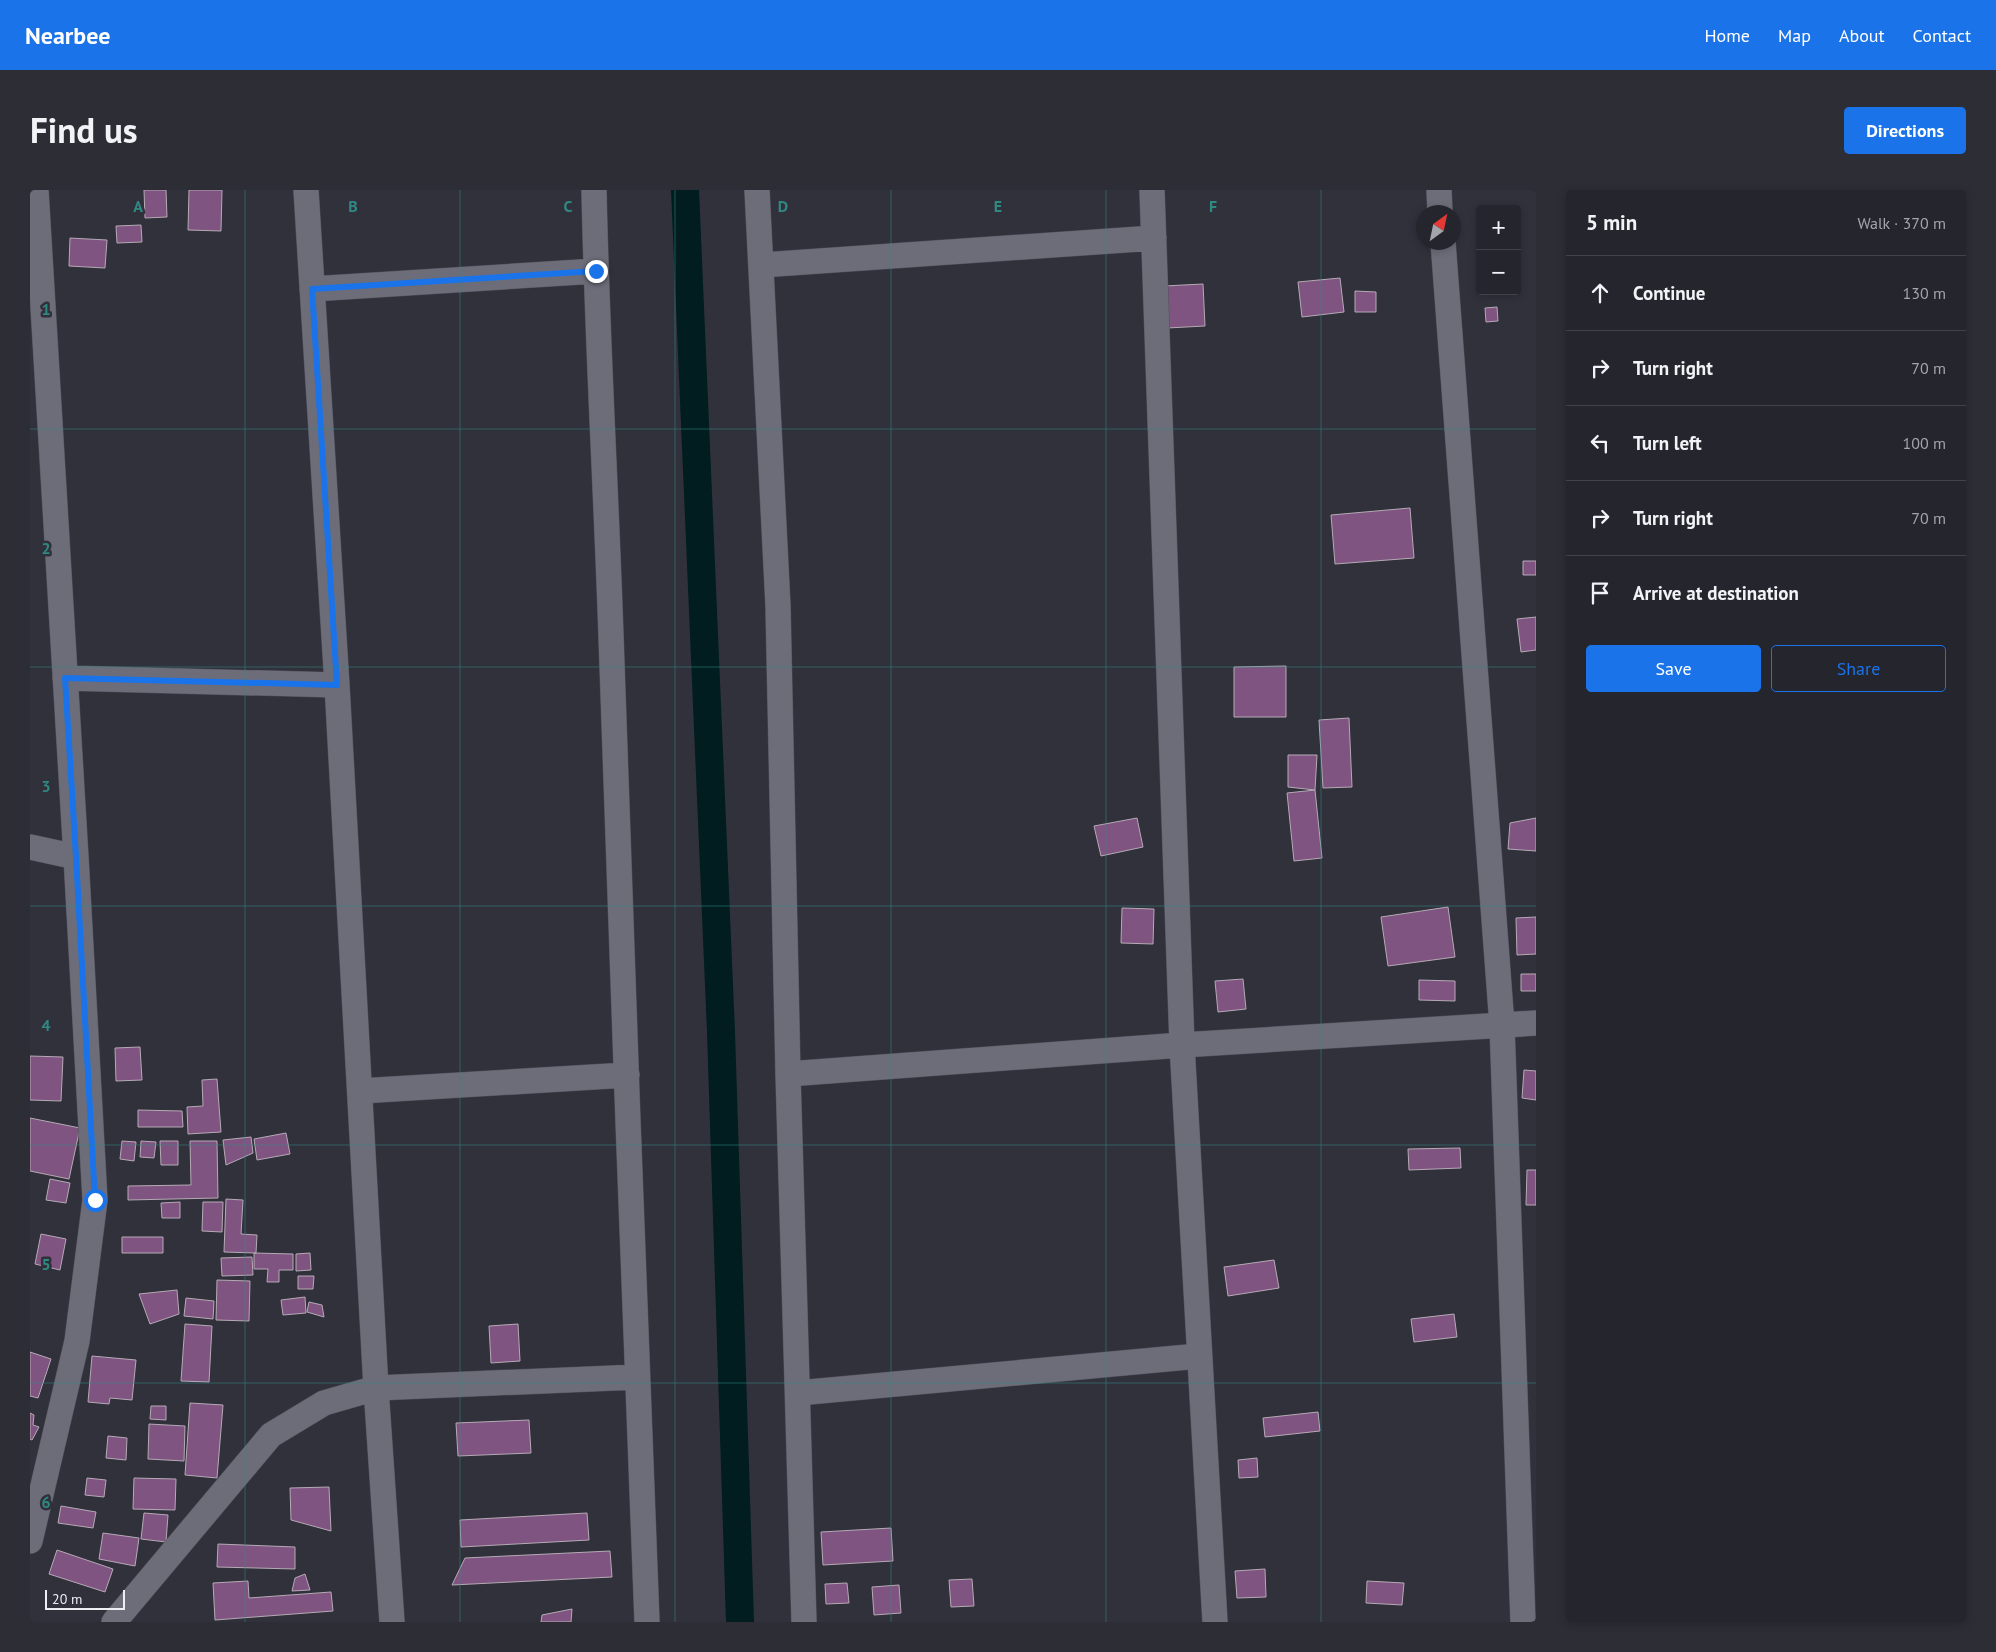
<!DOCTYPE html>
<meta charset="utf-8">
<style>
body{margin:0;font-family:"PT Sans",sans-serif;background:#2d2d35;color:#f1f3f6}
.controls{position:absolute;right:15px;top:15px;display:grid;overflow:hidden;border-radius:5px;box-shadow:0 2px 8px #0003}
.controls button{width:45px;height:45px;display:grid;place-items:center;padding:0;border:0;border-bottom:1px solid #424249;background:#25252d;color:#f1f3f6;font:25px sans-serif}
.compass{position:absolute;left:1386px;top:15px;width:45px;height:45px;border-radius:50%;background:#25252d;box-shadow:0 2px 8px #0003;rotate:33deg}
.scale{position:absolute;left:15px;bottom:12px;width:80px;box-sizing:border-box;padding-left:5px;border:2px solid #ededf4;border-top:0;font-size:14px;line-height:18px;white-space:nowrap;color:#ededf4;-webkit-text-stroke:4px #31313c;paint-order:stroke}
.stop{position:absolute;width:15px;height:15px;margin:-11px;border:4px solid #1a73e8;border-radius:50%;background:#fff}
.stop.end{background:#1a73e8;border-color:#fff;box-shadow:0 1px 5px #0008}
.list{margin:0;padding:0;list-style:none}
h2{display:flex;justify-content:space-between;align-items:center;height:65px;margin:0;padding:0 20px;font-size:21px}
h2 small{font-size:16px;font-weight:400;color:#a3a5aa}
.list li{display:grid;grid-template-columns:32px 1fr auto;gap:15px;align-items:center;box-sizing:border-box;height:75px;padding:0 20px;border-top:1px solid #424249}
.list b{display:block;font-size:19px;white-space:nowrap}
.list em{font-size:16px;font-style:normal;color:#a3a5aa}
.actions{display:flex;gap:10px;padding:15px 20px}
.actions a{flex:1;padding:11px 0;border:1px solid #1a73e8;border-radius:5px;text-align:center;font-size:18px;color:#1a73e8}
.actions .main{background:#1a73e8;color:#fff}
.icon{flex:none;width:28px;height:28px;fill:none;stroke:currentColor;stroke-width:2;stroke-linecap:round;stroke-linejoin:round}
.map{position:relative;flex:none;width:1506px;height:1432px;overflow:hidden;border-radius:5px}
header{display:flex;align-items:center;gap:30px;box-sizing:border-box;height:70px;padding:0 25px;background:#1a73e8;color:#fff}
header strong{font-size:24px}
nav{display:flex;gap:28px;margin-inline-start:auto;font-size:18px}
.intro{display:flex;align-items:center;justify-content:space-between;box-sizing:border-box;height:120px;padding:0 30px}
h1{margin:0;font-size:35px}
.button{padding:12px 22px;border-radius:5px;background:#1a73e8;color:#fff;font-size:18px;font-weight:700}
main{display:flex;gap:30px;padding:0 30px}
aside{flex:1;background:#25252d;border-radius:5px;box-shadow:0 2px 8px #0003}
.map>svg:first-child{display:block}
.lines{fill:none;stroke-linecap:round;stroke-linejoin:round}
.canal{stroke:#011d20;stroke-width:28}
.building{fill:#805480;stroke:#b5aab5}
.minor-casing{stroke:#504f59;stroke-width:26}
.minor{stroke:#6d6d7a;stroke-width:25}
.route{stroke:#1a73e8;stroke-width:6}
.grid{fill:none;stroke:#308882;stroke-width:1;stroke-opacity:0.55}
.grid-label{font-size:16px;text-anchor:middle;font-weight:bold;fill:#308882;stroke:#31313c;stroke-width:5;stroke-linejoin:round;paint-order:stroke}
</style>
<header>
<strong>Nearbee</strong>
<nav><a>Home</a><a>Map</a><a>About</a><a>Contact</a></nav>
</header>
<div class="intro"><h1>Find us</h1><a class="button">Directions</a></div>
<main>
<div class="map">
<svg width="1506" height="1432" viewBox="0 0 1506 1432">
<rect width="100%" height="100%" fill="#31313c"/>
<g class="lines">
<path class="canal" d="M 655,0 L 691,842 L 710,1432"/>
</g>
<path class="building" d="M 114,0 L 136,0 L 137,27 L 115,28 Z
M 159,0 L 192,0 L 191,41 L 158,40 Z
M 111,35 L 112,52 L 87,53 L 86,36 Z
M 40,48 L 77,50 L 75,78 L 39,76 Z
M 1310,88 L 1314,122 L 1272,127 L 1268,92 Z
M 1173,94 L 1175,136 L 1137,138 L 1134,96 Z
M 1325,101 L 1346,102 L 1346,122 L 1325,122 Z
M 1467,117 L 1468,131 L 1456,132 L 1455,118 Z
M 1380,318 L 1384,368 L 1305,374 L 1301,325 Z
M 1493,371 L 1506,371 L 1506,385 L 1493,385 Z
M 1506,427 L 1506,460 L 1491,462 L 1487,429 Z
M 1256,476 L 1256,527 L 1204,527 L 1204,477 Z
M 1319,528 L 1322,597 L 1293,598 L 1289,530 Z
M 1258,565 L 1287,565 L 1285,600 L 1258,597 Z
M 1285,600 L 1292,668 L 1264,671 L 1257,603 Z
M 1107,628 L 1113,657 L 1071,666 L 1064,636 Z
M 1506,628 L 1506,661 L 1478,659 L 1480,633 Z
M 1418,717 L 1425,767 L 1358,776 L 1351,727 Z
M 1092,718 L 1124,719 L 1123,754 L 1091,753 Z
M 1506,727 L 1506,764 L 1487,765 L 1486,728 Z
M 1491,784 L 1506,784 L 1506,801 L 1491,801 Z
M 1213,789 L 1216,819 L 1188,822 L 1185,791 Z
M 1389,790 L 1425,791 L 1425,811 L 1389,810 Z
M 110,857 L 112,890 L 86,891 L 85,858 Z
M 0,866 L 33,867 L 31,911 L 0,910 Z
M 1494,880 L 1506,881 L 1506,910 L 1492,908 Z
M 187,889 L 191,942 L 158,944 L 157,917 L 173,916 L 172,890 Z
M 108,920 L 152,921 L 153,937 L 108,937 Z
M 0,928 L 50,938 L 39,989 L 0,981 Z
M 256,943 L 260,964 L 227,970 L 224,949 Z
M 221,947 L 223,963 L 196,975 L 193,950 Z
M 92,951 L 106,952 L 104,971 L 90,969 Z
M 111,951 L 126,952 L 124,968 L 110,967 Z
M 130,951 L 148,951 L 148,975 L 131,975 Z
M 160,951 L 187,951 L 188,1008 L 98,1010 L 98,996 L 161,995 Z
M 1430,958 L 1431,978 L 1379,980 L 1378,959 Z
M 1497,980 L 1506,980 L 1506,1015 L 1496,1015 Z
M 20,989 L 40,993 L 36,1013 L 16,1010 Z
M 196,1009 L 213,1010 L 211,1044 L 227,1045 L 226,1063 L 194,1062 Z
M 150,1012 L 150,1028 L 132,1028 L 131,1013 Z
M 173,1012 L 193,1012 L 192,1042 L 172,1041 Z
M 11,1044 L 36,1049 L 30,1080 L 5,1074 Z
M 92,1047 L 133,1047 L 133,1063 L 92,1063 Z
M 224,1063 L 263,1064 L 263,1080 L 249,1080 L 249,1092 L 237,1092 L 238,1079 L 224,1079 Z
M 280,1063 L 281,1080 L 266,1081 L 266,1064 Z
M 222,1067 L 223,1085 L 192,1086 L 191,1068 Z
M 1244,1070 L 1249,1098 L 1198,1106 L 1194,1077 Z
M 268,1086 L 284,1086 L 283,1099 L 268,1099 Z
M 187,1090 L 220,1091 L 219,1131 L 186,1130 Z
M 147,1100 L 149,1124 L 120,1134 L 109,1104 Z
M 275,1107 L 276,1123 L 253,1125 L 251,1110 Z
M 156,1108 L 184,1111 L 183,1129 L 154,1126 Z
M 279,1112 L 292,1115 L 294,1127 L 277,1122 Z
M 1424,1124 L 1427,1147 L 1384,1152 L 1381,1129 Z
M 155,1134 L 182,1136 L 179,1192 L 151,1191 Z
M 488,1134 L 490,1171 L 461,1173 L 459,1136 Z
M 0,1162 L 21,1169 L 8,1208 L 0,1206 Z
M 62,1166 L 106,1170 L 102,1210 L 80,1208 L 79,1214 L 58,1212 Z
M 160,1213 L 193,1215 L 187,1288 L 155,1285 Z
M 121,1216 L 136,1216 L 136,1230 L 120,1229 Z
M 1288,1222 L 1290,1241 L 1235,1247 L 1233,1228 Z
M 0,1223 L 4,1225 L 3,1235 L 9,1237 L 2,1250 L 0,1249 Z
M 499,1230 L 501,1263 L 428,1266 L 426,1233 Z
M 119,1234 L 155,1236 L 154,1271 L 118,1269 Z
M 78,1246 L 97,1248 L 96,1270 L 76,1268 Z
M 1227,1268 L 1228,1287 L 1209,1288 L 1208,1270 Z
M 57,1288 L 76,1290 L 74,1307 L 55,1305 Z
M 104,1288 L 146,1289 L 145,1320 L 103,1319 Z
M 299,1297 L 301,1341 L 261,1330 L 260,1298 Z
M 31,1316 L 66,1322 L 63,1338 L 28,1333 Z
M 114,1323 L 138,1325 L 136,1352 L 111,1349 Z
M 557,1323 L 559,1350 L 431,1357 L 430,1330 Z
M 861,1338 L 863,1371 L 793,1375 L 791,1342 Z
M 73,1343 L 109,1348 L 105,1376 L 69,1369 Z
M 188,1354 L 265,1357 L 265,1379 L 187,1377 Z
M 27,1360 L 83,1379 L 75,1402 L 19,1384 Z
M 580,1361 L 582,1387 L 422,1395 L 435,1368 Z
M 1235,1379 L 1236,1407 L 1207,1408 L 1205,1381 Z
M 275,1384 L 280,1400 L 262,1401 L 265,1388 Z
M 942,1389 L 944,1416 L 921,1417 L 919,1390 Z
M 218,1391 L 219,1408 L 301,1402 L 303,1421 L 185,1430 L 183,1393 Z
M 1337,1391 L 1374,1393 L 1372,1415 L 1336,1413 Z
M 817,1393 L 819,1413 L 796,1414 L 795,1394 Z
M 869,1395 L 871,1423 L 844,1425 L 842,1397 Z
M 542,1419 L 541,1432 L 511,1432 L 512,1425 Z"/>
<g class="lines">
<g class="minor-casing">
<path id="minor" d="M 276,0 L 307,495 L 346,1198 L 362,1432
M 564,0 C 567,149 576,297 581,446 C 593,775 603,1103 617,1432
M 727,0 L 748,416 L 758,884 L 1152,855 L 1506,833
M 1122,0 L 1152,855 L 1185,1432
M 1409,0 L 1410,22
M 1413,52 L 1472,835 L 1493,1432
M 731,75 L 1124,48
M 282,99 L 566,81
M 35,488 L 307,495
M 0,657 L 46,667
M 758,884 L 774,1432
M 330,901 L 597,885
M 768,1203 L 1169,1166
M 0,1351 L 47,1151 L 65,1010 L 46,667 L 6,0
M 84,1432 L 241,1245 L 294,1213 L 346,1198 L 607,1187"/>
</g>
<use href="#minor" class="minor"/>
</g>
<g class="lines">
<path class="route" d="M 65,1010 L 46,667 L 35,488 L 307,495 L 282,99 L 566,81"/>
</g>
<path class="grid" d="M 215,0 L 215,1432M 430,0 L 430,1432M 645,0 L 645,1432M 861,0 L 861,1432M 1076,0 L 1076,1432M 1291,0 L 1291,1432M 0,239 L 1506,239M 0,477 L 1506,477M 0,716 L 1506,716M 0,955 L 1506,955M 0,1193 L 1506,1193"/>
<g class="grid-label">
<text x="108" y="22">A</text>
<text x="323" y="22">B</text>
<text x="538" y="22">C</text>
<text x="753" y="22">D</text>
<text x="968" y="22">E</text>
<text x="1183" y="22">F</text>
<text x="16" y="125">1</text>
<text x="16" y="364">2</text>
<text x="16" y="602">3</text>
<text x="16" y="841">4</text>
<text x="16" y="1080">5</text>
<text x="16" y="1318">6</text>
</g>
</svg>
<div class="controls">
<button>+</button>
<button>−</button>
</div>
<svg class="compass" viewBox="-18 -18 36 36"><path d="M0-13l5 13h-10z" fill="#e53935"/><path d="M0 13l5-13h-10z" fill="#a3a5aa"/></svg>
<div class="scale">20 m</div>
<div class="stop" style="left:65px;top:1010px"></div>
<div class="stop end" style="left:566px;top:81px"></div>
</div>
<aside>
<h2>5 min<small>Walk · 370 m</small></h2>
<ul class="list">
<li><svg class="icon" aria-label="ahead" viewBox="0 0 24 24"><path d="M12 20V5M6 11l6-6 6 6"/></svg><div><b>Continue</b></div><em>130 m</em></li>
<li><svg class="icon" aria-label="right" viewBox="0 0 24 24"><path d="M7 20v-9h11M14 6l5 5-5 5"/></svg><div><b>Turn right</b></div><em>70 m</em></li>
<li><svg class="icon" aria-label="left" viewBox="0 0 24 24"><path d="M17 20v-9H6M10 6l-5 5 5 5"/></svg><div><b>Turn left</b></div><em>100 m</em></li>
<li><svg class="icon" aria-label="right" viewBox="0 0 24 24"><path d="M7 20v-9h11M14 6l5 5-5 5"/></svg><div><b>Turn right</b></div><em>70 m</em></li>
<li><svg class="icon" aria-label="arrive" viewBox="0 0 24 24"><path d="M6 21V4h12l-3 4 3 4H6"/></svg><div><b>Arrive at destination</b></div></li>
</ul>
<div class="actions"><a class="main">Save</a><a>Share</a></div>
</aside>
</main>
